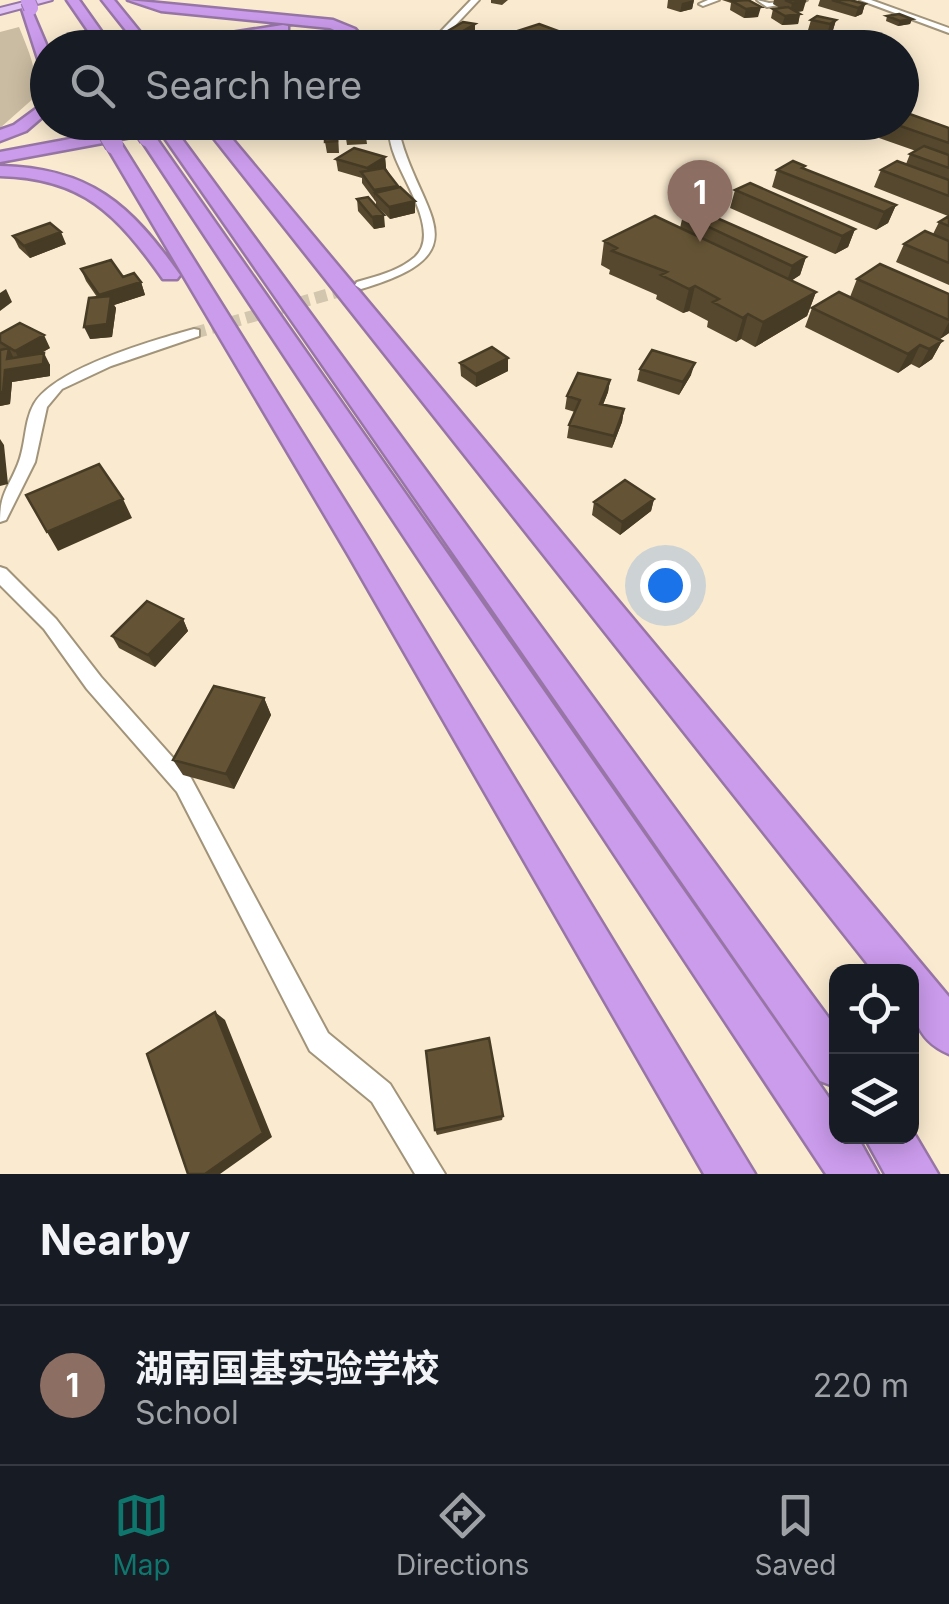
<!DOCTYPE html>
<meta charset="utf-8">
<style>
body{margin:0;font-family:Inter,"Noto Sans SC",sans-serif;background:#20242c;color:#f1f3f6}
.controls{position:absolute;right:30px;bottom:30px;display:grid;overflow:hidden;border-radius:20px;box-shadow:0 5px 25px #0003}
.controls button{width:90px;height:90px;display:grid;place-items:center;padding:0;border:0;border-bottom:2px solid #363941;background:#171b24;color:#f1f3f6;font:50px sans-serif}
.you{position:absolute;left:665px;top:585px;width:35px;height:35px;margin:-25px;border:8px solid #fff;border-radius:50%;background:#1a73e8;box-shadow:0 0 0 15px #1a73e833}
.badge{display:grid;place-items:center;width:65px;height:65px;border-radius:50%;background:#0f766e;color:#fff;font-size:32px;font-weight:700}
.pin{position:absolute;translate:-50% -82px;filter:drop-shadow(0 2px 5px #0008)}
.pin::after{content:'';position:absolute;top:52px;width:35px;height:30px;background:inherit;clip-path:polygon(0 0,100% 0,50% 100%)}
.list{margin:0;padding:0;list-style:none}
h2{display:flex;justify-content:space-between;align-items:center;height:130px;margin:0;padding:0 40px;font-size:42px}
h2 small{font-size:32px;font-weight:400;color:#9ea1a6}
.list li{display:grid;grid-template-columns:65px 1fr auto;gap:30px;align-items:center;box-sizing:border-box;height:160px;padding:0 40px;border-top:2px solid #363941}
.list b{display:block;font-size:38px;white-space:nowrap}
.list p{margin:0;font-size:32px;white-space:nowrap;color:#9ea1a6}
.list em{font-size:32px;font-style:normal;color:#9ea1a6}
.icon{flex:none;width:55px;height:55px;fill:none;stroke:currentColor;stroke-width:2;stroke-linecap:round;stroke-linejoin:round}
.map{position:relative;flex:none;width:949px;height:1174px;overflow:hidden}
.search{position:absolute;background:#171b24;box-shadow:0 5px 25px #0003;left:30px;right:30px;top:30px;height:110px;display:flex;align-items:center;gap:25px;box-sizing:border-box;padding:0 35px;border-radius:55px;color:#9ea1a6;font-size:38px}
.sheet{height:290px;background:#171b24}
nav{display:flex;justify-content:space-around;align-items:center;box-sizing:border-box;height:140px;border-top:2px solid #363941;background:#171b24;font-size:28px;color:#9ea1a6}
nav a{display:grid;justify-items:center;gap:5px}
nav .on{color:#0f766e}
.map>svg:first-child{display:block}
.green{fill:#cabca2}
.lines{fill:none;stroke-linecap:round;stroke-linejoin:round}
.street-tunnel{stroke:#d3c6ae;stroke-width:12;stroke-dasharray:12 6;stroke-linecap:butt}
.street-casing{stroke:#a1947a;stroke-width:4}
.primary-casing{stroke:#9776a6;stroke-width:4}
.highway-casing{stroke:#9776a6;stroke-width:5}
.street{fill:#fff;fill-rule:evenodd}
.primary{fill:#e0c3f4;fill-rule:evenodd}
.highway{fill:#cb9bec;fill-rule:evenodd}
.highway-bridge-far1-casing{stroke:#9776a6;stroke-width:16;stroke-linecap:butt}
.highway-bridge-casing{stroke:#9776a6;stroke-width:20;stroke-linecap:butt}
.highway-bridge-far1{stroke:#cb9bec;stroke-width:14}
.highway-bridge{stroke:#cb9bec;stroke-width:18}
.wall{fill:#56482e}
.shaded-wall{fill:#463b25}
.building{fill:#645435;stroke:#463b25;stroke-width:2.5}
</style>
<div class="map">
<svg width="949" height="1174" viewBox="0 0 949 1174">
<rect width="100%" height="100%" fill="#faebd0"/>
<path class="green" d="M 19,27 C 29,52 38,70 35,97 L 0,128 L 0,32 Z"/>
<g class="lines">
<path class="street-tunnel" d="M 194,333 L 361,285"/>
<g class="street-casing">
<path id="street" d="M 471,0 L 479,0 L 434,48 L 425,48 Z
M 708,0 L 719,0 L 703,6 L 699,4 Z
M 757,0 L 769,3 L 807,0 L 767,7 Z
M 860,0 L 871,0 L 949,28 L 949,33 Z
M 387,122 L 397,122 C 413,211 491,251 361,289 L 355,285 L 357,282 C 377,276 399,271 415,257 C 441,233 403,181 394,154 C 390,144 389,133 387,122 Z
M 194,329 L 199,330 L 199,336 L 111,366 L 62,389 L 47,407 L 35,462 L 6,520 L 0,522 C 0,493 8,489 18,464 C 26,445 24,421 34,404 C 55,368 154,340 194,329 Z
M 0,567 L 6,569 L 56,619 L 101,677 L 191,778 L 328,1033 L 390,1084 L 445,1174 L 415,1174 L 372,1102 L 310,1051 L 177,792 L 87,689 L 44,629 L 0,585 Z"/>
</g>
<g class="primary-casing">
<path id="primary" d="M 32,0 L 52,0 L 0,14 L 0,8 Z"/>
</g>
<g class="highway-casing">
<path id="highway" d="M 67,0 L 79,0 L 113,48 L 100,48 Z
M 102,0 L 114,0 L 153,48 L 140,48 Z
M 128,0 L 333,20 L 355,29 L 372,48 L 358,48 L 345,35 L 330,28 L 161,11 Z
M 21,6 L 31,9 L 48,49 L 48,72 L 41,68 Z
M 283,25 L 288,26 L 288,32 C 263,37 227,48 204,48 L 231,33 Z
M 48,100 L 48,112 L 26,131 L 0,141 L 0,130 L 14,125 Z
M 201,122 L 218,122 L 949,997 L 949,1054 C 911,1038 912,1008 912,972 L 874,972 Z
M 135,127 L 141,129 L 141,135 L 116,140 L 122,145 L 369,540 L 755,1174 L 704,1174 L 349,556 L 106,145 L 108,142 L 0,162 L 0,152 Z
M 164,131 L 176,131 L 836,1028 L 836,1087 L 820,1081 L 162,134 Z
M 142,135 L 154,135 L 836,1108 L 836,1136 L 857,1136 L 878,1174 L 826,1174 L 140,138 Z
M 0,166 C 90,168 130,204 180,275 L 177,279 L 163,279 C 117,214 83,178 0,176 Z
M 912,1130 L 938,1174 L 885,1174 L 864,1136 L 912,1136 Z"/>
</g>
<use href="#street" class="street"/>
<use href="#primary" class="primary"/>
<use href="#highway" class="highway"/>
<g class="highway-bridge-far1-casing">
<path id="highway-bridge-far1" d="M 28,1 L 31,8"/>
</g>
<g class="highway-bridge-casing">
<path id="highway-bridge" d="M 137,122 L 148,138
M 102,124 L 114,145"/>
</g>
<use href="#highway-bridge-far1" class="highway-bridge-far1"/>
<use href="#highway-bridge" class="highway-bridge"/>
</g>
<path class="wall" d="M 491,0 L 508,0 L 502,5 L 491,3 Z
M 668,0 L 694,0 L 692,9 L 680,12 L 667,8 Z
M 722,0 L 748,0 L 758,17 L 744,18 L 730,10 L 731,3 Z
M 774,0 L 802,0 L 803,11 L 797,12 L 800,14 L 798,24 L 782,25 L 771,18 L 773,9 L 780,8 L 773,4 Z
M 820,0 L 850,0 L 865,4 L 862,14 L 855,17 L 818,6 Z
M 887,16 L 912,19 L 910,24 L 898,26 L 886,21 Z
M 811,20 L 836,20 L 833,30 L 827,34 L 808,30 Z
M 446,32 L 475,34 L 458,44 L 446,42 Z
M 511,33 L 604,48 L 511,48 Z
M 338,122 L 364,122 L 367,144 L 347,145 L 345,132 L 339,132 Z
M 885,122 L 902,122 L 949,128 L 949,285 L 896,262 L 904,244 L 933,234 L 939,222 L 948,216 L 874,187 L 881,170 L 906,164 L 910,154 L 916,151 L 879,138 Z
M 338,134 L 339,153 L 327,153 L 325,142 Z
M 385,157 L 386,168 L 398,188 L 415,201 L 415,213 L 390,219 L 376,205 L 376,202 L 362,183 L 362,178 L 338,171 L 336,159 Z
M 804,169 L 896,205 L 888,223 L 876,230 L 772,187 L 777,170 Z
M 735,190 L 855,229 L 848,247 L 835,254 L 730,208 Z
M 357,199 L 385,227 L 374,229 L 358,211 Z
M 713,212 L 712,216 L 806,257 L 800,275 L 791,281 L 816,292 L 807,316 L 755,347 L 741,339 L 736,342 L 707,327 L 708,321 L 689,311 L 683,313 L 656,299 L 657,295 L 609,274 L 610,270 L 601,265 L 604,241 L 680,228 L 683,215 Z
M 13,236 L 66,244 L 30,258 L 19,248 Z
M 81,269 L 123,277 L 141,282 L 145,295 L 114,305 L 116,308 L 112,337 L 90,339 L 97,297 L 86,281 Z
M 857,279 L 949,294 L 949,333 L 940,339 L 942,341 L 932,359 L 919,368 L 911,364 L 898,373 L 805,327 L 812,308 L 850,297 Z
M 0,334 L 50,348 L 41,353 L 50,365 L 50,376 L 12,382 L 10,404 L 0,406 Z
M 508,358 L 508,371 L 476,387 L 461,376 L 460,363 Z
M 640,369 L 691,375 L 679,395 L 637,381 Z
M 610,380 L 608,392 L 603,405 L 624,409 L 622,422 L 612,448 L 567,438 L 569,425 L 575,412 L 565,409 L 567,396 Z
M 654,499 L 651,511 L 620,535 L 592,515 L 594,502 Z
M 183,619 L 188,631 L 155,667 L 119,648 L 112,636 Z
M 264,698 L 271,715 L 234,789 L 183,775 L 173,760 Z
M 503,1116 L 502,1120 L 437,1135 L 435,1130 Z"/>
<path class="shaded-wall" d="M 694,0 L 692,9 L 680,12 L 682,3 Z
M 806,1 L 803,11 L 790,13 L 792,3 Z
M 865,4 L 862,14 L 855,17 L 858,8 Z
M 761,7 L 758,17 L 744,18 L 746,9 Z
M 800,14 L 798,24 L 782,25 L 785,16 Z
M 912,19 L 910,24 L 898,26 L 900,21 Z
M 836,20 L 833,30 L 827,34 L 830,24 Z
M 475,24 L 475,34 L 458,44 L 458,34 Z
M 385,157 L 386,168 L 369,180 L 367,168 Z
M 398,186 L 399,198 L 375,193 L 375,202 L 374,190 Z
M 415,201 L 415,213 L 390,219 L 389,207 Z
M 896,205 L 888,223 L 876,230 L 884,212 Z
M 384,215 L 385,227 L 374,229 L 372,217 Z
M 855,229 L 848,247 L 835,254 L 842,236 Z
M 61,232 L 66,244 L 30,258 L 24,246 Z
M 806,257 L 800,275 L 786,284 L 792,266 Z
M 141,282 L 145,295 L 114,305 L 116,308 L 112,337 L 90,339 L 84,327 L 104,308 L 99,295 Z
M 695,286 L 689,311 L 683,313 L 689,289 Z
M 6,289 L 12,302 L 0,311 L 0,293 Z
M 816,292 L 807,316 L 755,347 L 763,322 Z
M 748,314 L 741,339 L 736,342 L 743,318 Z
M 949,322 L 949,333 L 940,339 Z
M 44,335 L 50,348 L 22,364 L 15,351 Z
M 942,341 L 932,359 L 919,368 L 929,349 Z
M 920,345 L 911,364 L 898,373 L 908,354 Z
M 9,348 L 15,361 L 44,353 L 50,365 L 50,376 L 12,382 L 10,404 L 0,406 L 0,392 Z
M 508,358 L 508,371 L 476,387 L 476,374 Z
M 695,363 L 691,375 L 679,395 L 683,382 Z
M 610,380 L 608,392 L 598,417 L 600,404 Z
M 624,409 L 622,422 L 612,448 L 614,436 Z
M 0,439 L 4,445 L 8,484 L 0,486 Z
M 123,499 L 132,518 L 58,551 L 47,532 Z
M 654,499 L 651,511 L 620,535 L 622,522 Z
M 183,619 L 188,631 L 155,667 L 148,655 Z
M 264,698 L 271,715 L 234,789 L 226,774 Z
M 215,1012 L 225,1020 L 272,1137 L 220,1174 L 205,1174 Z"/>
<path class="building" d="M 748,0 L 761,7 L 746,9 L 732,1 Z
M 785,0 L 802,0 L 806,1 L 792,3 Z
M 832,0 L 850,0 L 865,4 L 858,8 Z
M 788,7 L 800,14 L 785,16 L 773,9 Z
M 899,14 L 912,19 L 900,21 L 887,16 Z
M 817,16 L 836,20 L 830,24 L 811,20 Z
M 463,22 L 475,24 L 458,34 L 446,32 Z
M 539,24 L 604,48 L 550,48 L 511,33 Z
M 904,112 L 949,128 L 949,143 L 889,122 L 902,122 L 902,113 Z
M 364,122 L 366,133 L 345,134 L 344,123 Z
M 325,123 L 337,123 L 337,141 L 325,142 Z
M 924,146 L 949,155 L 949,168 L 910,154 Z
M 354,148 L 385,157 L 367,168 L 336,159 Z
M 793,161 L 805,166 L 802,168 L 896,205 L 884,212 L 777,170 Z
M 897,161 L 949,180 L 949,196 L 881,170 Z
M 384,168 L 398,186 L 374,190 L 361,172 Z
M 750,183 L 855,229 L 842,236 L 735,190 Z
M 400,187 L 415,201 L 389,207 L 375,193 Z
M 368,197 L 384,215 L 372,217 L 357,199 Z
M 700,206 L 713,212 L 710,215 L 806,257 L 792,266 L 683,215 Z
M 655,216 L 816,292 L 763,322 L 748,314 L 743,318 L 713,302 L 719,299 L 695,286 L 689,289 L 661,275 L 667,272 L 612,251 L 617,248 L 604,241 Z
M 949,216 L 949,226 L 939,222 Z
M 50,223 L 61,232 L 24,246 L 13,236 Z
M 925,231 L 949,241 L 949,263 L 904,244 Z
M 111,260 L 123,277 L 134,273 L 141,282 L 99,295 L 81,269 Z
M 880,264 L 949,294 L 949,320 L 857,279 Z
M 839,292 L 942,341 L 929,349 L 920,345 L 908,354 L 812,308 Z
M 111,296 L 107,324 L 84,327 L 89,298 Z
M 20,323 L 44,335 L 15,351 L 0,342 L 0,334 Z
M 492,347 L 508,358 L 476,374 L 460,363 Z
M 9,348 L 7,359 L 44,353 L 43,364 L 5,370 L 3,392 L 0,392 L 0,350 Z
M 652,350 L 695,363 L 683,382 L 640,369 Z
M 578,373 L 610,380 L 600,404 L 624,409 L 614,436 L 569,425 L 580,400 L 567,396 Z
M 99,464 L 123,499 L 47,532 L 26,495 Z
M 625,480 L 654,499 L 622,522 L 594,502 Z
M 147,601 L 183,619 L 148,655 L 112,636 Z
M 214,686 L 264,698 L 226,774 L 173,760 Z
M 215,1012 L 263,1133 L 205,1174 L 188,1174 L 147,1054 Z
M 489,1038 L 503,1116 L 435,1130 L 426,1051 Z"/>
</svg>
<div class="controls">
<button><svg class="icon" aria-label="locate" viewBox="0 0 24 24"><circle cx="12" cy="12" r="6"/><path d="M12 2v4M12 18v4M2 12h4M18 12h4"/></svg></button>
<button><svg class="icon" aria-label="layers" viewBox="0 0 24 24"><path d="M12 4l9 5-9 5-9-5zM3 14l9 5 9-5"/></svg></button>
</div>
<div class="you"></div>
<div class="pin badge" style="left:700px;top:242px;background:#8d6e63">1</div>
<div class="search"><svg class="icon" aria-label="search" viewBox="0 0 24 24"><circle cx="10" cy="10" r="6"/><path d="M15 15l6 6"/></svg>Search here</div>
</div>
<section class="sheet">
<h2>Nearby<small></small></h2>
<ul class="list">
<li><span class="badge" style="background:#8d6e63">1</span><div><b>湖南国基实验学校</b><p>School</p></div><em>220 m</em></li>
</ul>
</section>
<nav>
<a class="on"><svg class="icon" aria-label="map" viewBox="0 0 24 24"><path d="M3 6l6-2 6 2 6-2v14l-6 2-6-2-6 2zM9 4v14M15 6v14"/></svg>Map</a>
<a><svg class="icon" aria-label="directions" viewBox="0 0 24 24"><path d="M12 3l9 9-9 9-9-9zM9 14v-3h6M13 9l2 2-2 2"/></svg>Directions</a>
<a><svg class="icon" aria-label="saved" viewBox="0 0 24 24"><path d="M7 4h10v16l-5-4-5 4z"/></svg>Saved</a>
</nav>
